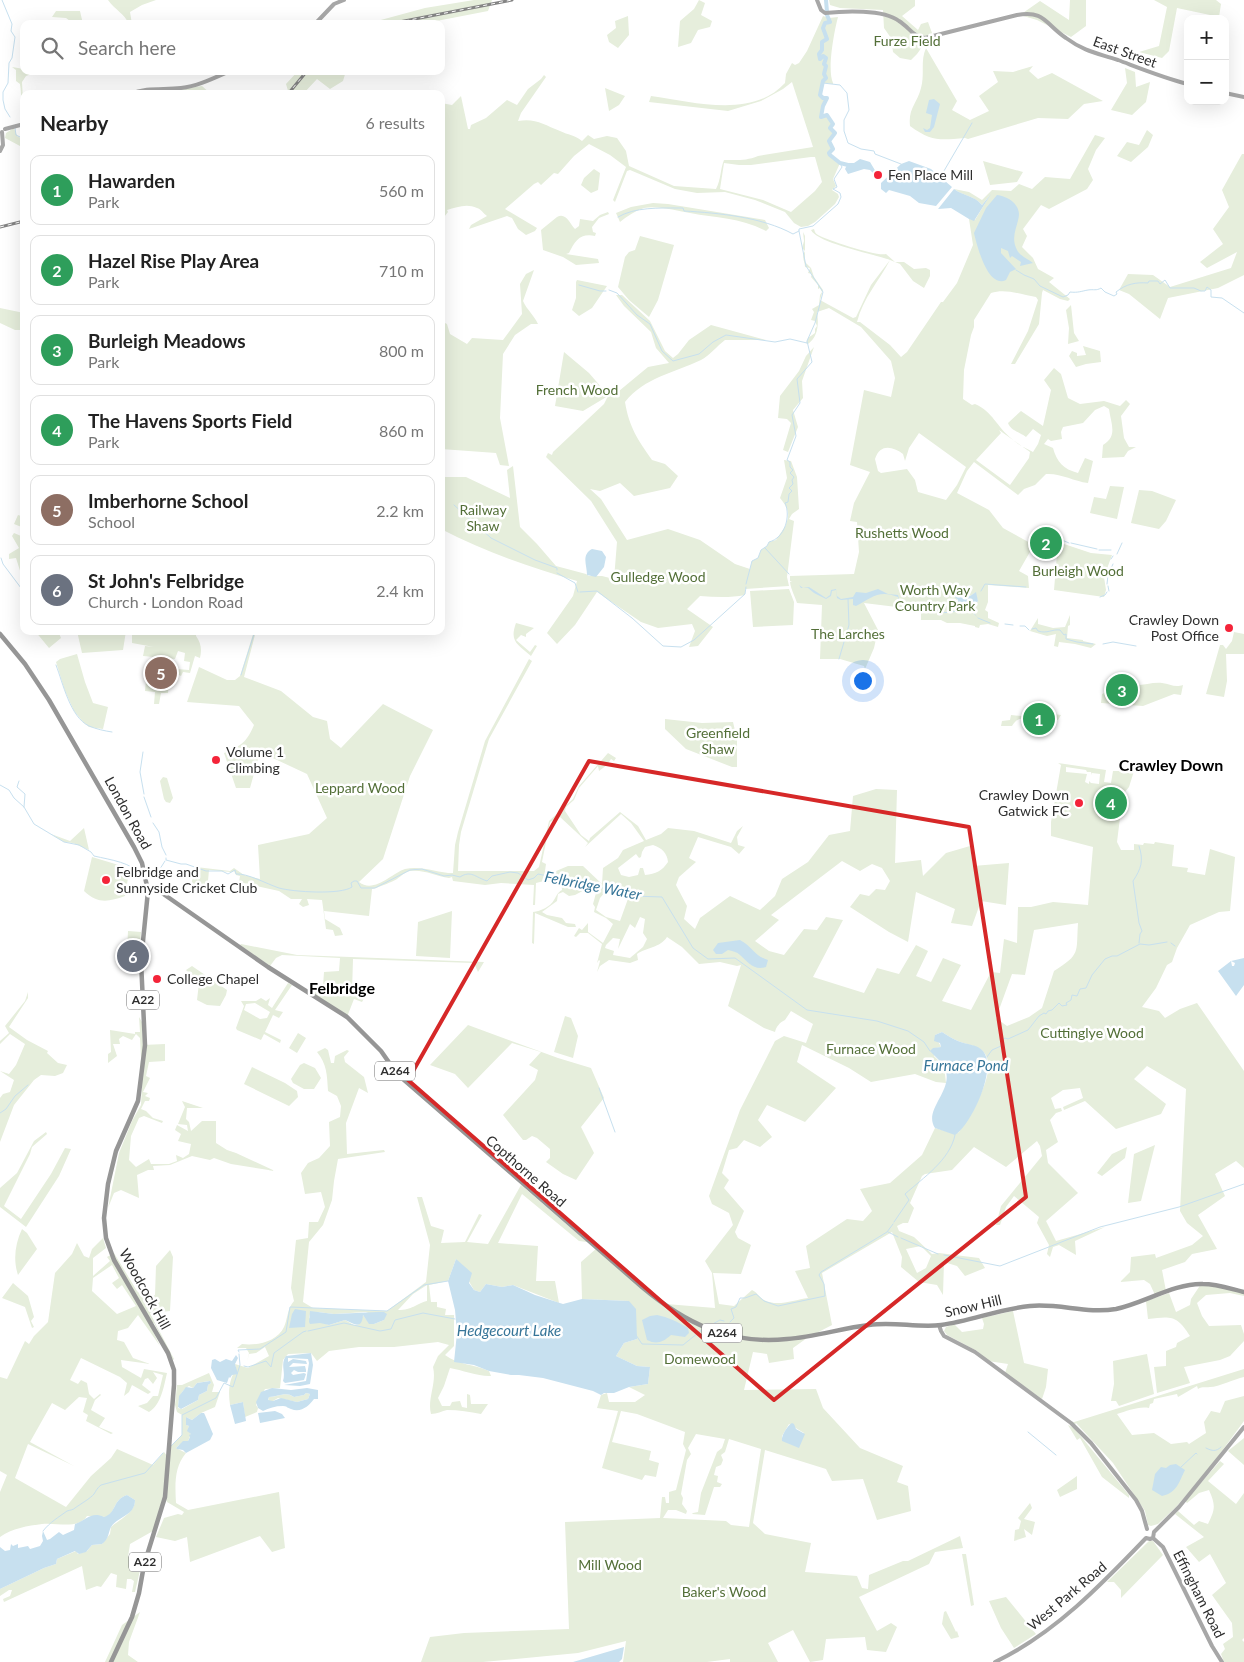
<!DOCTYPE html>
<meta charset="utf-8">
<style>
body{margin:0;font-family:Lato,sans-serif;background:#f6f6f6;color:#222}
.controls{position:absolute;right:15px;top:15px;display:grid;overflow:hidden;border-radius:10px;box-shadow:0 5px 20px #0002}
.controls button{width:45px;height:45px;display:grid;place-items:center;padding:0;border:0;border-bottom:1px solid #e0e0e0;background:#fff;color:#222;font:25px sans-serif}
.you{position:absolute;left:862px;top:680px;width:18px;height:18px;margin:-12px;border:4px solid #fff;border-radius:50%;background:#1a73e8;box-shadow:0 0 0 8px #1a73e833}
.badge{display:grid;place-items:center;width:32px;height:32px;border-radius:50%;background:#7c3aed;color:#fff;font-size:16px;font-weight:700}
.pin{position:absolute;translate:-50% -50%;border:2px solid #fff;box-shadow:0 1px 5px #0006}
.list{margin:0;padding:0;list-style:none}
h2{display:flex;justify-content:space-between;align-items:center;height:65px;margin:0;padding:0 20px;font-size:21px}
h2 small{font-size:16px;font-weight:400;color:#767676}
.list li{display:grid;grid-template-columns:32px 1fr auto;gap:15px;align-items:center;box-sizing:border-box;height:70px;margin:0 10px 10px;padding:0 10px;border:1px solid #e0e0e0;border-radius:10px}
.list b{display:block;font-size:19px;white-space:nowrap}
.list p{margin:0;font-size:16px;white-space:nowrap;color:#767676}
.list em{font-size:16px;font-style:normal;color:#767676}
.icon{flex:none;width:28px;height:28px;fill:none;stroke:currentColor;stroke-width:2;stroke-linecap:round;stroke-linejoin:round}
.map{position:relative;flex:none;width:1244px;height:1662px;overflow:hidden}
.search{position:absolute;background:#fff;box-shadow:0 5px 20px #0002;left:20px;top:20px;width:425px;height:55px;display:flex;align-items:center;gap:12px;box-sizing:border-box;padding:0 18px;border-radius:10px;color:#767676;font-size:19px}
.panel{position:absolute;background:#fff;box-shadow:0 5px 20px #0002;left:20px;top:90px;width:425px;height:545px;border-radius:10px}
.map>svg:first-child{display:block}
.green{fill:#e6eedc;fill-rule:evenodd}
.water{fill:#c7e0ef;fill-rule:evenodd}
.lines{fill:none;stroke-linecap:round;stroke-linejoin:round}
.stream{stroke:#c7e0ef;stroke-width:1}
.river{stroke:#c7e0ef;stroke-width:4}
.major{stroke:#a7a7a7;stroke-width:4}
.highway{stroke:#969696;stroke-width:4.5}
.rail-casing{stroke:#848484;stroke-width:3}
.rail{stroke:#fff;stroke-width:1;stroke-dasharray:4;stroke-linecap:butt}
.marked{fill:none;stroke:#d62828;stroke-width:4;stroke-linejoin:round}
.poi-dot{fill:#f42439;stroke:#fff;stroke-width:2}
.labels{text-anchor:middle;stroke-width:5;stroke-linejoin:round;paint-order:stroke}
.shield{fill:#fff;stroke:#6d6d6d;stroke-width:1}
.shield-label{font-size:12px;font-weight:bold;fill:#2f2f2f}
.park-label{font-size:14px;fill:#536f38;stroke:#fff}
.street-label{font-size:14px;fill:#2f2f2f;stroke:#fff}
.poi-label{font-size:14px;fill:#2f2f2f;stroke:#fff;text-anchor:start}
.water-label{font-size:15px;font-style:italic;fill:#367598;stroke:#fff}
.quarter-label{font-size:16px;font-weight:bold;fill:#000;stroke:#fff}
</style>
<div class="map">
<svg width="1244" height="1662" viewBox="0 0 1244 1662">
<rect width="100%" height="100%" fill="#fff"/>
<path class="green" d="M 108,0 L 156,0 L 142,5 L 130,12 L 132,24 L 129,24 C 124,13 115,10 108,0 Z
M 474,0 L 492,0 L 488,11 L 421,24 L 366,24 L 425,8 Z
M 699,0 L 705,3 L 701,15 L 712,21 L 710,27 L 698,30 L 691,43 L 678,47 L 680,21 L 694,9 Z
M 829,0 L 915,0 L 915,6 L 902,16 L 918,30 L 921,24 L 928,22 L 932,33 L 917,54 L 911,60 L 900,58 L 893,52 L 891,38 L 884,28 L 883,10 L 840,8 L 830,5 Z
M 1070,0 L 1086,0 L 1086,26 L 1071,37 L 1037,20 L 1020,15 L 1040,1 L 1069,20 Z
M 1154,0 L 1216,0 L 1221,4 L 1219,17 L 1218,19 L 1209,19 L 1210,15 L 1177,8 L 1169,51 L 1162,58 L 1139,52 L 1159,46 L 1167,7 Z
M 56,11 L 80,11 L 83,24 L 74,24 L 66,18 L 52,17 Z
M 628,16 L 629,35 L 618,48 L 609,42 L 607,35 L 616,28 L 615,21 Z
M 823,16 L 829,18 L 838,17 C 834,32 827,70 833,83 L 833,84 L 823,83 L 820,95 L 823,98 L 827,98 L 823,106 L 822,117 L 825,115 L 829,117 L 833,124 L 830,128 L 835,133 L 829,141 L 833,149 L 829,153 L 840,163 L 833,179 L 836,186 L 832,190 L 838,194 L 839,197 L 835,204 L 815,222 L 808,226 L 801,227 L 794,223 L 785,212 L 755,200 L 725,192 L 697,193 L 675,189 L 630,170 L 627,171 L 615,202 L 613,200 L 626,167 L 610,155 L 589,144 L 574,156 L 558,174 L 554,173 L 541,185 L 538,182 L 534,184 L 505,209 L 537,228 L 535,231 L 526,235 L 518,229 L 512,218 L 507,216 L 469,229 L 471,225 L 487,216 C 483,213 481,209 477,208 C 467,203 457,207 447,210 L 448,212 L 441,221 L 441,103 L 452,105 L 461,96 L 468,129 L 470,129 L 471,125 L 486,118 L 507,100 L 517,105 L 528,89 L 541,79 L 544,75 L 546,77 L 521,113 L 518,121 C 536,118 544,125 560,131 C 568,135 575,135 582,141 L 588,135 L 594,139 L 607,136 L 617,138 L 626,151 L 629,166 L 674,186 L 716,189 C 721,180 720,170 724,160 C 737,160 746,161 758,156 L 813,147 L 792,82 L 783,89 L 761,101 L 728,111 L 649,102 L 651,96 C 694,102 752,119 785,83 L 786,74 L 792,63 L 795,65 L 799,63 L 807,51 ZM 811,157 L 815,157 L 822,182 L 815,191 L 791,212 L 763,200 L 720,189 L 724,163 L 739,165 L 751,165 Z
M 926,48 L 957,101 L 952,110 L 970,120 L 989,111 L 979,96 L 998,82 L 993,71 L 1013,72 L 1033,66 L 1029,71 L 1038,79 L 1052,73 L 1103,101 L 1084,104 L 1068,119 L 1038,118 L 968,139 L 965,138 C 940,140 932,142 910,126 C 908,108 917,104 921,88 C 925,74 920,61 926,48 Z
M 12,67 L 24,69 L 24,71 L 39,71 L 26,76 L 22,82 L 24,118 C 20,107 22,96 20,84 L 16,81 L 16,70 Z
M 1125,68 L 1135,72 L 1136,87 L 1150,82 L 1146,102 L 1132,115 L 1111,110 L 1127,83 Z
M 298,71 L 346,71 L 343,81 L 330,89 L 317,79 L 303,94 L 289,94 L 286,84 Z
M 202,86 L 211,94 L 202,94 L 197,90 L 195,94 L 168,94 L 168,91 Z
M 605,88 L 625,96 L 619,105 L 609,111 Z
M 14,128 L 17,136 L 24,140 L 24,143 L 20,146 L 5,138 L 6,133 Z
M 1147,130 L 1153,135 L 1148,147 L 1131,162 L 1117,156 L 1127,142 L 1139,145 Z
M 1095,135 L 1105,138 L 1096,150 L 1088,169 L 1093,180 L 1087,189 L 1049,209 L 1041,205 L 1023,229 L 1027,236 L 1022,247 L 1033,258 L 1038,269 L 1054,278 L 1049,282 L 1070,299 L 1068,301 L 1060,299 L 1043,290 L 1042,293 L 1039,324 L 1015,364 L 1011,364 L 1028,331 L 1038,300 L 1036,297 C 1021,295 1006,288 991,293 L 974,320 L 974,327 L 971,335 L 964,370 L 963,399 L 972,405 L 975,404 C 993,412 996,426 1012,439 C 1018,445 1026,448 1033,452 L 1038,444 L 1041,435 L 1033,429 L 1026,437 C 1020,432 1011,431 1008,423 L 1021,411 L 1043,426 L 1051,390 L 1044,380 L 1054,368 L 1061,374 L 1068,398 L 1080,404 L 1104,401 L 1120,406 L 1126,400 L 1130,404 L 1121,416 L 1124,438 L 1129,447 L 1136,447 L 1128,451 L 1124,457 L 1102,458 L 1103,445 C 1118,436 1111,424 1109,409 L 1104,406 L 1095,410 L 1083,423 L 1063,427 L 1061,432 L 1062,439 L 1051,441 L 1048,439 L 1044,444 L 1053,448 C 1057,462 1063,469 1078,473 L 1085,458 L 1093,461 L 1088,483 C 1073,481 1061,473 1046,474 L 1035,485 L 1024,489 L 1018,495 L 974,462 L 967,471 L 957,493 L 989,510 L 1003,528 L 1034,545 L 1019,571 L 1028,576 L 1029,588 L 988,585 L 988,602 L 985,610 L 988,612 L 988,618 L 999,623 L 998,627 L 988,624 L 980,625 L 979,628 L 975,627 L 975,626 L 960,623 L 947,623 L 941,620 L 921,620 L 921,610 L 864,603 L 878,630 L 874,648 L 865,669 L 864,666 L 840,659 L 820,659 L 822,605 L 797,603 C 795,596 791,590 790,582 L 792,581 L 790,581 L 790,576 L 854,574 L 859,552 L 857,522 L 850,521 L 854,503 L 870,472 L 850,465 L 864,390 L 891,397 L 895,378 L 891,361 L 861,327 L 829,308 L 817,312 C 819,324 818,337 808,344 L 806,343 L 808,338 L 815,333 L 815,329 L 817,326 L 815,321 L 811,320 L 814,312 L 812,309 L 819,305 L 820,295 L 822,292 L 820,288 L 818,289 L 818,285 L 811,277 L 812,274 L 808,273 L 810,268 L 805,267 C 805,261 801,258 805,251 L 802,248 L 804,241 L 803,232 L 805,236 L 805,262 L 811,268 L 814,277 L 823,290 L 820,300 L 853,318 L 856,317 L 871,285 L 890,260 C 874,254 817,243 811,230 L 814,229 C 815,232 815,233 818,235 C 827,240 878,257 886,254 L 895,262 L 904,262 L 914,269 L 926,268 L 930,270 L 930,276 L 924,288 L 913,281 L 900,264 L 890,260 C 879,281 863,298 857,322 L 860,322 L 890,345 L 901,357 L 907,352 L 941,302 L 943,302 L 957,283 L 973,245 L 969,219 L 975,220 L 990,195 L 982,205 C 975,196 963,196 954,189 L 969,192 L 982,200 L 992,190 L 1011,191 L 1019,184 L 1032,189 L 1045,177 L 1070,179 ZM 999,430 L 1030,452 L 1029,458 L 1010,485 L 976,460 L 1001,433 ZM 919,433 L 966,467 L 957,485 L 946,500 L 918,492 L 915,480 L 907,469 L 881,473 L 878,471 L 875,459 C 880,444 892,446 903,454 L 905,461 L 909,448 ZM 958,592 L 962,595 L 970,596 L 975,593 L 978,601 L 974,607 L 975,615 L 972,607 L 965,610 L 956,608 Z
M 1242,154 L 1244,154 L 1244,275 L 1218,288 L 1168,298 L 1160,319 L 1129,294 L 1119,290 L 1128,274 L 1153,275 L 1170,287 L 1231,268 L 1237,252 L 1207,268 L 1200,262 L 1223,244 L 1213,229 L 1229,207 L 1222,190 Z
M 983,161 L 1023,172 L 1017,182 L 990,185 Z
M 594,169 L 600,173 L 598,190 L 591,193 L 581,185 L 584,178 Z
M 653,203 L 668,204 L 765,220 L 769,228 L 766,231 C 742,218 716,218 690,213 C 678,211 657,205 644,208 C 635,211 627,216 620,222 L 616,213 L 631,207 Z
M 608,212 L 609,214 L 599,218 L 592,227 L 593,232 L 596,233 L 595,236 C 580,233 575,241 569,253 L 566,254 L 598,259 L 599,263 L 576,265 L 563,257 L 543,250 L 541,230 L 557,217 C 566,212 570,224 575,229 L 579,226 L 580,219 L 593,221 L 600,215 Z
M 640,236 L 674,245 L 658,300 L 649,317 L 629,300 L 618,287 L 625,257 L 629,252 L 635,250 Z
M 534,270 L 523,301 C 527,310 534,315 538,324 L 531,324 L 515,335 L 503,354 L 500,418 L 509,466 L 500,465 L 496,453 L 441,449 L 441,321 L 447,324 L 450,334 L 467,344 L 472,338 L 503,340 L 522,314 L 520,284 L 526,274 Z
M 577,280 L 607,286 L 592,308 L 579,316 L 572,310 L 576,298 L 576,282 Z
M 616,295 L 622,295 L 650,321 L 665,351 L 673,358 L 678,354 L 689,340 L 711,325 L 766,340 L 725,340 C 717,346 709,356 701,360 C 674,373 645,377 625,402 C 629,427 638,440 652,460 L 665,464 L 678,476 L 670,488 L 634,496 L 620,483 L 600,491 L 590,489 L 601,499 L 627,540 L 668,529 L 700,540 L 735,564 L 750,569 L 752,561 L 758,558 L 761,550 L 767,546 L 769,542 L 776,540 L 786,525 C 786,522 788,520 788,517 C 789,510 785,504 780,498 L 787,478 L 784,460 L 791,461 L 797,477 L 799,509 L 792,514 L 789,519 L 794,521 L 787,577 L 789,586 L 745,589 L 745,595 C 730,598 715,597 700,596 L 687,609 L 713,627 L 698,646 L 689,647 L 695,631 L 692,624 L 658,628 L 641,622 L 597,592 L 575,625 L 557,644 L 547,633 L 573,596 L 577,581 C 530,567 485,552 441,529 L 441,512 L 445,512 L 443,477 L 466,477 L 510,498 L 507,470 L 513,466 L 520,527 L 537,544 L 556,566 L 586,574 L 589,576 L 602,576 L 614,579 L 617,542 L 591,501 L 546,457 L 548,453 L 552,455 L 553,452 L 604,404 L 608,396 L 583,411 L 555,406 L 564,352 L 589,373 L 608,395 L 619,391 L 648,367 L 669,363 L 656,348 L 651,332 L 624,306 Z
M 1071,305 L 1074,333 L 1079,341 L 1068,344 L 1069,328 L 1066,310 Z
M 0,308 L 24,313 L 24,330 L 15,330 L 0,323 Z
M 1083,346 L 1100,351 L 1101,362 L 1086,364 L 1076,367 L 1069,356 L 1072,351 L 1077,353 L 1077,356 L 1086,355 Z
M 814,347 L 802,381 L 803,398 L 793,410 L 798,427 L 788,452 L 783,450 L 791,423 L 787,419 L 778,418 L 780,396 L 799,371 L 806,356 Z
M 1110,486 L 1124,487 L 1117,519 L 1090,513 L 1094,497 L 1106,499 Z
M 1139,490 L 1152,491 L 1176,500 L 1166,521 L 1159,529 L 1131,523 Z
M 18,515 L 24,517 L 24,577 L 22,577 L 16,558 L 9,559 L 9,554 L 19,548 L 12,536 L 14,533 L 21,536 L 24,528 L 14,524 Z
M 1058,542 L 1091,553 L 1112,555 L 1104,577 L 1106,590 L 1104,597 L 1054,590 Z
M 789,589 L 794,602 L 793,625 L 753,627 L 750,591 Z
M 1070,615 L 1070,625 L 1068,626 L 1067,638 L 1083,640 L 1083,641 L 1096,644 L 1091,648 L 1075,644 L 1059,642 L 1058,647 L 1054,646 L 1056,634 L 1047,636 L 1030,631 L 1038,618 L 1038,624 L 1053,628 L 1065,627 Z
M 516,623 L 534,628 L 526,634 L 526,637 L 521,635 L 516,640 L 530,652 L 535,645 L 537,646 L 531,656 C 518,644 509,642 516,623 Z
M 35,631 L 58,631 L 61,638 L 49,648 Z
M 77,631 L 126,631 L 123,650 L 82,653 Z
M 132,631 L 196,631 L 196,636 C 201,643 202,649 200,658 L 195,656 L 190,673 L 183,672 L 181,676 L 177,674 L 177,669 L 189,670 L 190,662 L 184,661 L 185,653 L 178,651 L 175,659 L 143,656 L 145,646 L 154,647 L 132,643 Z
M 254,631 L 256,631 L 244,677 L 281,691 L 313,717 L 327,721 L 330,739 L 341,748 L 383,704 L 433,730 L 410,776 L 383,859 L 359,882 C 374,894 392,873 405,869 C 421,865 437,873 453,873 L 455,845 L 458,832 L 485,741 L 529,659 L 532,661 L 489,739 L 461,832 L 459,845 L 458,871 L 534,871 L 539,867 L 549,821 L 573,799 L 579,786 L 608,753 L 616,758 L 614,761 L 611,759 L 607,765 L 599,771 L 598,766 L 579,788 L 574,800 L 566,807 L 565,811 L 581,835 L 589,841 L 590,838 L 620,812 L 638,826 L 646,840 L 661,834 L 668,828 L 694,831 L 731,843 L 737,831 L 743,826 L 737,837 L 738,845 L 745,847 L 739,854 L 731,847 L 698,837 L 689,858 L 696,862 L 679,877 L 676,885 L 687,906 L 684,919 L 695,929 L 700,918 L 730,896 L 760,910 L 775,896 L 782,879 L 808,862 L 829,835 L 850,831 L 853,796 L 876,789 L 897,790 L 895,863 L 921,860 L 923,876 L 946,853 L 970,846 L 973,866 L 1009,863 L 1006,905 L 981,901 L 972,926 L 951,923 L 955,909 L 916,892 L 908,942 L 889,932 L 850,907 L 860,894 L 869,896 L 876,889 L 885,890 L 890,881 L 882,868 L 872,864 L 860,871 L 842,861 L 771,915 L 779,920 L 755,941 L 769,951 L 784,955 L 804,929 L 817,930 L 826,917 L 843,920 L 813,977 L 864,993 L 877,968 L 899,974 L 916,945 L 928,951 L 916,976 L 931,982 L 943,958 L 961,965 L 942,1001 L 971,1010 L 991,972 L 1000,973 L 1004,939 L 1017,943 L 1018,907 L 1031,907 L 1053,902 L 1088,905 L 1093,847 L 1051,836 L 1051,822 L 1061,765 L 1058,763 L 1106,770 L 1104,782 L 1111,783 L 1113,771 L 1134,771 L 1129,787 L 1124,793 L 1120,818 L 1117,842 L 1121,850 L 1134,850 L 1134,844 L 1143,845 L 1144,843 L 1154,844 L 1155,842 L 1174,845 L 1172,866 L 1188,868 L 1187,872 L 1205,875 L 1210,849 L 1235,857 L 1230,911 L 1219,912 L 1190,925 L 1177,948 L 1172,962 L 1167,965 L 1156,988 L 1142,1007 L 1159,1011 L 1165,1018 L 1180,1009 L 1197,1003 L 1244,1071 L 1244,1168 L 1236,1161 L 1215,1174 L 1225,1196 L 1198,1215 L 1217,1249 L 1192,1254 L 1185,1262 L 1162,1270 L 1166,1291 L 1155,1295 L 1150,1284 L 1144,1280 L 1120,1282 L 1130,1272 L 1131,1257 L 1155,1254 L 1156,1258 L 1192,1245 L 1203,1236 L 1187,1223 L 1180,1211 L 1186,1089 L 1147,1066 L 1134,1079 L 1166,1104 L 1161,1114 L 1116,1129 L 1085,1101 L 1064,1110 L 1063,1107 L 1083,1098 L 1080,1088 L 1063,1090 L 1051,1098 L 1055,1109 L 1061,1108 L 1062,1111 L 1056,1113 L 1050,1120 L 1058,1142 L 1046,1150 L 1048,1163 L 1078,1193 L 1046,1221 L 1056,1241 L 1105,1227 L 1075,1241 L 1076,1255 L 1059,1245 L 1053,1247 L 1050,1257 L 1047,1254 L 1049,1245 L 1037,1223 L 1039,1217 L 1014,1196 L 1006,1207 L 1000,1225 L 996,1225 L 1001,1206 L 1042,1156 L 1040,1146 L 1037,1141 L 1006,1167 L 974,1147 L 952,1170 L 925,1174 L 922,1176 L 910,1203 L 914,1208 L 908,1223 L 903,1223 L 897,1226 L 899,1231 L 914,1237 L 932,1254 L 939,1253 L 979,1258 L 985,1268 L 965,1276 L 957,1266 L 944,1262 L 943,1295 L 937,1285 L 919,1282 L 901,1267 L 902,1257 L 892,1232 L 822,1273 L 832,1325 L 807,1338 L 793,1348 L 794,1359 L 769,1363 L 767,1354 L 753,1352 L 744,1390 L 816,1389 L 823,1408 L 860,1448 L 903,1466 L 897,1482 L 908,1486 L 911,1511 L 877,1520 L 863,1479 L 832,1481 L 826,1469 L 765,1450 L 753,1523 L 765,1534 L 811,1543 L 805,1572 L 857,1576 L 862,1588 L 868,1589 L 869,1575 L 903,1561 L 908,1561 L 960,1536 L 963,1548 L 935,1552 L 929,1564 L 859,1597 L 877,1631 L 891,1623 L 897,1627 L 886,1652 L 867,1650 L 865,1637 L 826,1639 L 823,1660 L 810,1662 L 793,1630 L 768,1643 L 778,1662 L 730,1662 L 730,1659 L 707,1662 L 623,1662 L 626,1641 L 578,1653 L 483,1662 L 421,1662 L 430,1637 L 464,1633 L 569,1629 L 565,1522 L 660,1518 L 662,1497 L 665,1497 L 666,1503 L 669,1503 L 669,1492 L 676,1490 L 686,1450 L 683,1444 L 685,1432 L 637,1414 L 621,1411 L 612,1442 L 651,1451 L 649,1460 L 659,1463 L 656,1477 L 645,1475 L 642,1480 L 602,1468 L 618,1411 L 597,1408 L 601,1395 L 607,1393 L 609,1402 L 635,1402 L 645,1395 L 629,1387 L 648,1384 L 650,1367 L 637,1366 L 616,1356 L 624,1343 L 637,1339 L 629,1301 L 582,1299 L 581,1262 L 597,1248 L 666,1304 L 715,1308 L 712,1273 L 705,1261 L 733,1225 L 729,1213 L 712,1204 L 709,1196 L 740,1110 L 775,1041 L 784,1036 L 806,1043 L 813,1024 L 791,1011 L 785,1020 C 780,1022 776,1027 775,1032 L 764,1028 L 728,1006 L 741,965 L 737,966 L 720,962 L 699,964 L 682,947 L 667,937 C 660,948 647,947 637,954 L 638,960 L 630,963 L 609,960 L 600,966 L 597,972 L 600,961 L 599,960 L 597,963 L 602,944 L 588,933 L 580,933 L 576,937 L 574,936 L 579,928 L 582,930 L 588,923 L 588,932 L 603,943 L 613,924 L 606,918 L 594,912 L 595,907 L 593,904 L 596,893 L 592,886 L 575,895 L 569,896 L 563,892 L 558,894 L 557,901 L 542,912 L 547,915 L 562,918 L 566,923 L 575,924 L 576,927 L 568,927 L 535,913 L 534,944 L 532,943 L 533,912 C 541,911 550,907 554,900 C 557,895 557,893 562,890 L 561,883 L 544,881 L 536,883 L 535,905 L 533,905 L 534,885 L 501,883 L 485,885 L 453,881 L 452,877 L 449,878 C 436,876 423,869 410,871 C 405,872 401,876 397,879 C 394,881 375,889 372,889 L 369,916 L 324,911 L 325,919 L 340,928 L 343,935 L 335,936 L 333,930 L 326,929 L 322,900 L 307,899 L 309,905 L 303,907 L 299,904 L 302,899 L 291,899 L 279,891 L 239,882 L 240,876 L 236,875 L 234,871 L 231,872 L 209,870 L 208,881 L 205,893 L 190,888 L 196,867 L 230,871 L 234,868 L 244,875 L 260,879 L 258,845 L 309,834 L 327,818 L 307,774 L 260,752 L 250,788 L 236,788 L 224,753 C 241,746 247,742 254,725 L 239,706 L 187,702 L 199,667 L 227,680 L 235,680 L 240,676 ZM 1066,767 L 1086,770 L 1087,772 L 1091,772 L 1092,775 L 1092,773 L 1100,774 L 1099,784 L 1091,783 L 1089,781 L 1089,784 L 1085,782 L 1087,774 L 1066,772 ZM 621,814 L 631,823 L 644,841 L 623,850 L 618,858 L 603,868 L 602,884 L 583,866 L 568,866 L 549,874 L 545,871 L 546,864 L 542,862 L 550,822 L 560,817 L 588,843 L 585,847 ZM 653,845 C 662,848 667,853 668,862 C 662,871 656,874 645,875 L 643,868 L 640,868 L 638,875 L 629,877 L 621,875 L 618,868 L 636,854 L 639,858 L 641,857 L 642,852 L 645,847 ZM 606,891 L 623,892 L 629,896 L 620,921 L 606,917 L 596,910 L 600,898 ZM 640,917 L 645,919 L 643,933 L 647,939 L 643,947 L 630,958 L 613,955 L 614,951 L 605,948 L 606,945 L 613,938 L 620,939 L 618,949 L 630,924 L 635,928 ZM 1078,923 C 1076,953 1081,954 1054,971 L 1042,1008 L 1029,1017 L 1007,1026 L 996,1018 L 1012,974 L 1025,975 L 1034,930 ZM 942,1032 C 947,1035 953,1039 958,1041 C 965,1044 974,1045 980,1049 C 1004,1064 969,1117 959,1132 L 955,1134 L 935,1128 L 922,1155 L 890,1183 L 860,1189 L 872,1211 L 863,1221 L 847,1219 L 806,1246 L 810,1268 L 795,1271 L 808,1298 C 794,1300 777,1307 764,1300 C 759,1297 757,1292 752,1290 L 734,1306 L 719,1304 L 713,1273 L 741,1274 L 751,1245 L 738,1238 L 735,1232 L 744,1211 L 724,1188 L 729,1180 L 722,1173 L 729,1150 L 737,1148 L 744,1140 L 760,1147 L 772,1137 L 758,1120 L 767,1105 L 805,1122 L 836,1088 L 797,1062 L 802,1045 L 849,1068 L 871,1082 L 915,1074 L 936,1082 L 946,1083 L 944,1066 L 934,1056 L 936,1048 L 941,1047 L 935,1035 ZM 921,1246 L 931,1256 L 926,1268 L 917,1273 L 906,1249 ZM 789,1424 L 804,1433 L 782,1441 L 782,1436 ZM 696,1434 L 725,1439 L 722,1448 L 717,1452 L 701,1493 L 698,1512 L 693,1513 L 692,1514 L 705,1515 L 714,1487 L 720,1487 L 722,1484 L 717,1482 L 718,1476 L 714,1475 L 716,1467 L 721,1465 L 723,1460 L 721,1455 L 725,1452 L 729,1439 L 761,1449 L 749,1527 L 731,1525 L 726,1521 L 663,1518 L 668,1510 L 676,1510 L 686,1514 L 687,1511 L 682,1504 L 683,1498 L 681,1494 L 687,1460 L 691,1454 L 688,1448 Z
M 1234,632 L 1244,634 L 1244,654 L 1226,654 L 1227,681 L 1224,697 L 1206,694 L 1220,645 L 1223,645 L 1226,649 L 1232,641 Z
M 77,654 L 85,682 L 93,703 L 108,707 L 103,729 L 89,727 L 83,722 L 74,711 L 65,691 L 56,662 L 60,659 Z
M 1132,676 L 1132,685 C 1143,686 1152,682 1162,683 C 1170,684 1175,688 1183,685 L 1181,695 L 1174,694 L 1143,706 L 1101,703 L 1102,694 L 1124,685 Z
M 146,680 L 169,682 L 168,693 L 161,693 L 159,704 L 154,704 L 155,692 L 145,691 Z
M 1039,712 L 1061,715 L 1058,720 C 1052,719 1049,721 1043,722 C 1030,723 1021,711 1012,726 L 1001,726 L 1002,721 L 1010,720 L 1011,715 L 1022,716 L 1026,714 L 1035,715 Z
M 665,719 L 702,723 L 733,722 L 737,739 L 737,767 L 732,767 L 686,749 L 665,729 Z
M 163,777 L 167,778 L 173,798 L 170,803 L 166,802 L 164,799 L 160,781 Z
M 84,828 L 89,850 L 73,843 L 64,842 L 51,834 L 70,841 Z
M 92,857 L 122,866 L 128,878 L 125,896 C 108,902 98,904 84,891 Z
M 452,911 L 450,958 L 416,956 L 418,922 Z
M 128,931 L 141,932 L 139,954 L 129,954 L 129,952 L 127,951 Z
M 241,944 L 297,955 L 484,962 L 478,972 L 474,963 L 353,959 L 352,992 L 366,995 L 362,1002 L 354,999 L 347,1017 L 308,991 L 311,982 L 323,986 L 324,972 L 339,971 L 340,958 L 282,955 L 276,958 L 270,966 L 240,945 Z
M 192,966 L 227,990 L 226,995 L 220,1006 L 207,1005 L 197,1000 L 199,983 L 186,970 Z
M 288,983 L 292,985 L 275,1010 L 283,1012 L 279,1018 L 273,1015 L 265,1032 L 281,1040 L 280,1043 L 264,1034 L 261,1040 L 237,1030 L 236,1028 L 244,1006 L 241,1001 L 256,1001 L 261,998 L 266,1001 L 270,998 L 268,1005 L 272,1008 ZM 255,1003 L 270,1012 L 267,1018 L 260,1019 L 244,1010 L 246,1004 Z
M 28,992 L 28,998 L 9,1027 L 27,1040 L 48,1051 L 47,1053 L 58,1063 L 67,1065 L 63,1073 L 55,1076 L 41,1075 L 34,1080 L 14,1105 L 0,1142 L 0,1098 L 3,1094 L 10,1092 L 14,1080 L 0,1071 L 9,1074 L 16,1065 L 25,1044 L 10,1034 L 0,1044 L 0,1041 L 9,1033 L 5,1026 L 25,1001 Z
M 565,1016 L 571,1018 L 578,1036 L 573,1058 L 554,1052 Z
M 139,1017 L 142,1022 L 143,1045 L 165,1044 L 165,1061 L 149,1062 L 146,1076 L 150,1078 L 143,1092 L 148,1093 L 145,1096 L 150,1098 L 149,1101 L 145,1101 L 141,1109 L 146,1111 L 153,1118 L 163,1121 L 162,1123 L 144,1116 L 139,1118 L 131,1136 L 129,1160 L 136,1167 L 149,1159 L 151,1164 L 169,1164 L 177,1161 L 176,1155 L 183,1158 L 189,1154 L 191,1144 L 178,1141 L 181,1134 L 175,1130 L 177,1125 L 188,1131 L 187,1125 L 178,1124 L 185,1107 L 182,1101 L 203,1108 L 187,1108 L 186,1119 L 189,1122 L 191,1131 L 202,1121 L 216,1121 L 216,1143 L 227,1150 L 236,1153 L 275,1171 L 231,1164 L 214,1158 L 210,1160 L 192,1156 L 170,1165 L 153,1166 L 154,1170 L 148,1170 L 137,1175 L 139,1198 L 121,1190 L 114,1193 L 108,1208 L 119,1153 L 132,1121 L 141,1105 L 142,1085 L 139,1083 L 141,1058 L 140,1038 L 136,1034 L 132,1040 L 123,1036 L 119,1039 L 120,1044 L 113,1044 L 117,1056 L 108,1063 L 108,1054 L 111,1052 L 110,1030 L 135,1034 L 135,1032 L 140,1032 Z
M 468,1025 L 558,1058 L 591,1068 L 604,1098 L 581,1127 L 594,1153 L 576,1180 L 563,1174 L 546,1162 L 550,1158 L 550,1149 L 537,1138 L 532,1136 L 526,1140 L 523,1140 L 503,1115 L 535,1080 L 538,1070 L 529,1065 L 541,1052 L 512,1043 L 468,1088 L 455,1074 L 430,1065 Z
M 298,1033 L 306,1038 L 297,1053 L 289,1048 Z
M 325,1048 L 328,1050 L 331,1063 L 334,1063 L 335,1056 L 347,1050 L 349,1051 L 344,1057 L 345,1062 L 364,1077 L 368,1093 L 359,1088 L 346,1123 L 347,1154 L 384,1150 L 385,1152 L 338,1159 L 334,1181 L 332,1200 L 323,1225 L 309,1242 L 303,1302 L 313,1308 L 387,1311 L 426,1282 L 430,1245 L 417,1197 L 422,1197 L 431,1226 L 444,1230 L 441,1243 L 465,1242 L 479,1214 L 482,1215 L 467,1242 L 488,1244 L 521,1185 L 587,1242 L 579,1241 L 522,1194 L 498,1243 L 538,1246 L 536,1281 L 555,1281 L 559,1303 L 513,1285 L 502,1287 L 486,1284 L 480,1292 L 474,1290 L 456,1259 L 448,1281 L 429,1285 L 431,1302 L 437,1302 L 437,1307 L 446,1309 L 445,1315 L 454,1315 L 454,1346 L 445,1355 C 458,1365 474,1364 489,1371 L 491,1376 C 480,1377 462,1370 450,1368 L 444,1386 L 438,1398 L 442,1406 L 450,1406 L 452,1402 L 460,1401 L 462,1407 L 467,1408 L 467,1394 L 470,1395 L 471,1404 L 488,1404 L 481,1414 C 470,1412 459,1410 447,1410 C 442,1411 437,1414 431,1414 C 427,1399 437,1383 433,1367 L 438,1356 L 449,1345 L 438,1342 L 394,1347 L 359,1347 L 329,1351 L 317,1361 L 311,1353 L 288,1354 L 283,1360 L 280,1388 L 265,1389 L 256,1405 L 258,1408 L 257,1412 L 245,1417 L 243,1402 L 230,1405 C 228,1391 229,1380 236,1369 L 235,1364 L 248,1368 L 269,1356 L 265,1347 L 256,1353 L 249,1354 L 247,1362 L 249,1353 L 246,1348 L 237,1348 L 242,1344 C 256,1346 277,1342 284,1327 C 288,1318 287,1309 294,1301 L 291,1288 L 296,1240 L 308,1238 L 309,1222 L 318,1222 L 325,1207 L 321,1192 L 305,1194 L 301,1173 L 308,1163 L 319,1158 L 330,1146 L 329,1122 L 340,1117 L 341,1106 L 337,1096 L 328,1091 C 327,1075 327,1064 317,1052 ZM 427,1285 L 427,1301 C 415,1304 413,1310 398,1310 L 413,1294 ZM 318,1312 L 334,1314 L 366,1312 L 384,1320 L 374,1324 L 369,1323 L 363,1315 L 358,1325 L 354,1325 L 345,1320 L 329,1325 L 309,1318 L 310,1314 Z
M 304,1063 L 315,1068 L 321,1078 L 314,1089 L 304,1089 L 293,1083 L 291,1079 L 300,1065 Z
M 252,1067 L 285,1083 L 297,1091 L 298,1097 L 289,1106 L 244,1084 Z
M 46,1132 L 47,1134 L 32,1147 L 30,1154 L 4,1206 L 21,1219 L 51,1174 L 65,1148 L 71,1149 L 59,1176 L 26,1227 L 0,1207 L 0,1188 L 17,1173 L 34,1141 Z
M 1155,1145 L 1141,1201 L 1128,1203 L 1134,1154 Z
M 1127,1147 L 1125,1158 L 1102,1176 L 1097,1173 L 1112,1154 Z
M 22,1229 L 27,1233 L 37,1249 L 18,1275 C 13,1260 15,1244 22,1229 Z
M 103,1238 L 106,1248 L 93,1258 L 93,1276 L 110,1261 L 107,1257 L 114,1253 L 137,1291 L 145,1299 L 155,1295 L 156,1266 L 170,1250 L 173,1257 L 170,1311 L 150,1313 L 174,1359 L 173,1360 L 154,1323 L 149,1323 L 160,1346 L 138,1315 L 128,1328 L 118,1331 L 117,1340 L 124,1342 L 133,1358 L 150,1364 L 121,1360 L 122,1367 L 141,1378 L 144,1369 L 167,1373 C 164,1386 161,1405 149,1412 L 138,1406 L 147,1403 L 153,1396 L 158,1396 L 163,1375 L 153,1372 L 157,1378 L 153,1384 L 148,1378 L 145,1379 L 142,1385 L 151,1392 L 148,1394 L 132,1385 L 129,1392 L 124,1396 L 127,1383 L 120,1377 L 81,1358 L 70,1380 L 78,1384 L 81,1380 L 87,1383 L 89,1394 L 94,1399 L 100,1394 L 101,1395 L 95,1400 L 91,1410 L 105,1418 L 99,1427 L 113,1433 L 111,1434 L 86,1421 L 88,1415 L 83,1412 L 87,1398 L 79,1397 L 65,1410 L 52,1403 L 30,1442 L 74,1466 L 28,1444 L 15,1478 L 66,1507 L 91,1476 L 111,1458 L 117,1449 L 153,1465 L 164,1452 L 168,1457 L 170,1447 L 182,1435 L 182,1415 L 177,1412 L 175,1405 L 177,1385 L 182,1385 L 209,1373 L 214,1385 L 212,1392 L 220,1392 L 215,1407 L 201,1413 L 192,1420 L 186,1417 L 186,1425 L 189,1426 L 188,1430 L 191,1434 L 188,1441 L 179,1445 L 176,1448 L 186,1453 C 174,1467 175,1485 176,1503 L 188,1510 L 279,1492 L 285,1548 L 272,1552 L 260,1536 L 190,1562 L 187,1537 L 175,1541 L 156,1537 L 164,1518 L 178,1514 L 182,1515 L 184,1512 L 167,1502 L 165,1497 L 153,1531 L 130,1544 L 128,1557 L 144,1553 L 135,1592 L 132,1592 L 134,1581 L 131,1579 L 127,1579 L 126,1589 L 116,1587 L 117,1575 L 111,1573 L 101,1587 L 97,1586 L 86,1590 L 82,1566 L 4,1602 L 3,1599 L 10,1596 L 12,1590 L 9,1590 L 0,1596 L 0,1589 L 44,1568 L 56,1564 L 57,1559 L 76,1551 L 78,1554 L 87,1551 L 92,1545 L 102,1544 L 110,1534 L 111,1527 C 120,1519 135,1513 135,1500 L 127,1495 C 113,1500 117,1509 107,1517 L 87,1516 C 78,1530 56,1522 42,1524 C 28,1526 12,1528 0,1537 L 0,1492 L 7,1475 L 0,1471 L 0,1377 L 7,1379 L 25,1341 L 29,1344 L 34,1336 L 48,1322 L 55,1273 L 72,1254 L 77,1243 L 84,1256 L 89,1258 L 92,1249 ZM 112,1265 L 119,1278 L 112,1283 L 117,1289 L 122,1285 L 136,1306 L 117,1314 L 92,1291 L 93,1278 ZM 209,1381 L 211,1383 L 208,1385 L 207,1391 L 199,1395 L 198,1400 L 182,1409 L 178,1408 C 178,1399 181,1390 189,1386 L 193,1388 L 197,1383 Z
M 13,1283 L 28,1296 L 34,1317 L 31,1321 L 34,1327 L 32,1328 L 25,1307 L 2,1298 Z
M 1201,1284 L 1244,1292 L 1244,1296 L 1230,1293 L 1206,1295 L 1197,1303 L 1202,1316 L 1209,1326 L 1241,1325 L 1244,1334 L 1244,1341 L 1230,1356 L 1220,1360 L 1184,1367 L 1190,1383 L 1157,1393 L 1154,1367 L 1166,1366 L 1166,1351 L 1176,1347 L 1177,1343 L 1190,1336 C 1177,1315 1171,1316 1148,1319 L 1146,1301 L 1169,1293 L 1176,1312 L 1190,1305 L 1191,1299 Z
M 1013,1311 L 1024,1363 L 1048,1369 L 1046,1387 L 1042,1399 L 1005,1373 L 1008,1364 L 988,1361 L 977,1351 L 947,1335 L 944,1331 L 946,1327 L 954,1324 L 962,1332 L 983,1329 L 984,1324 L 982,1318 Z
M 1147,1354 L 1154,1394 L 1119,1406 L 1116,1401 L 1111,1401 L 1114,1384 L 1113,1361 Z
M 1244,1369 L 1244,1377 C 1234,1379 1219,1387 1210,1387 C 1205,1388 1203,1386 1198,1389 L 1197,1386 L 1178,1397 L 1177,1394 L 1154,1399 L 1153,1403 L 1150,1404 L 1149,1408 C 1139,1406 1127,1411 1117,1414 L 1132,1435 L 1154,1433 L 1171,1444 L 1187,1442 L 1189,1444 L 1206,1433 L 1204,1422 L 1211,1411 L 1220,1413 L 1225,1401 L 1244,1396 L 1244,1421 L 1205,1474 L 1176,1507 L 1158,1524 L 1151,1526 L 1148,1525 L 1145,1511 L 1113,1463 L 1076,1423 L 1074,1426 L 1071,1423 Z
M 306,1393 L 310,1394 L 308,1399 L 297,1402 L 278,1398 L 273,1401 L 268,1401 L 269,1397 C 280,1397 284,1391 294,1397 L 304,1395 Z
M 1068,1425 L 1074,1428 L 1129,1495 L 1129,1498 L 1102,1477 L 1080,1438 L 1077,1440 Z
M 1244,1438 L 1244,1465 L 1228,1451 Z
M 1220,1461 L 1224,1464 L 1208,1481 L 1236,1504 L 1244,1493 L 1244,1638 L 1242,1640 L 1244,1642 L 1244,1662 L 1224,1662 L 1221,1654 L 1225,1649 L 1223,1644 L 1233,1637 L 1232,1623 L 1212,1595 L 1226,1583 L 1210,1554 L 1199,1562 L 1186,1547 L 1204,1537 L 1175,1514 L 1178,1511 L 1194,1525 L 1199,1521 L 1208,1524 C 1215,1509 1216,1506 1209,1490 L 1199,1493 L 1187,1503 L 1185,1501 Z
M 1077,1476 L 1077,1489 L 1060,1497 L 1057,1490 Z
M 1030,1503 L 1032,1508 L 1024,1519 L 1035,1522 L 1032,1535 L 1024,1529 L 1026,1537 L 1014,1541 L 1015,1530 L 1019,1529 L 1021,1521 L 1018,1518 Z
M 1149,1541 L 1153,1541 L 1163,1555 L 1121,1598 L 1121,1590 L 1114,1582 L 1107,1582 Z
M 962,1554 L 966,1554 L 974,1605 L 971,1606 Z
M 1006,1597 L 1036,1634 L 1014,1648 L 1001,1628 L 989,1601 Z
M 946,1611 L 956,1632 L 957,1631 L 959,1637 L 951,1639 L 942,1624 L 944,1612 Z
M 140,1612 L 129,1642 L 128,1655 L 138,1662 L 105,1662 L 122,1625 Z"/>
<path class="water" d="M 934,99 L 940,104 L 934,127 L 930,132 L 925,132 L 923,128 L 927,130 L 930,128 L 932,115 L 926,113 L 929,100 Z
M 860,159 L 870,162 L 876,172 L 874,174 L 870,170 L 864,169 L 848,174 L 845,169 L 847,165 L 845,163 L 854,163 Z
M 909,161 L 931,169 L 952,187 L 936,206 L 919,203 L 910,196 L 889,190 L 886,193 L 881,189 L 881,183 L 901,164 Z
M 954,189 C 963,196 974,195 982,205 L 991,194 L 974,221 L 969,219 L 951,208 L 938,209 Z
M 997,195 C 1007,196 1019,203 1019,215 C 1018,226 1010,237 1017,250 C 1020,256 1028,259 1033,263 L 1020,266 L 1021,262 L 1012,256 L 1010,258 L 1008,251 L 1001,248 L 1001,253 L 1016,269 L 1010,272 L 1006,280 C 988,289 977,246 974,233 L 986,208 Z
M 592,549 L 602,551 L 606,557 L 604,567 L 596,577 L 587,575 C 587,565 581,555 592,549 Z
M 799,585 L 803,588 L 809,587 L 826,598 L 830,595 L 831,590 L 836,589 L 837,596 L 841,599 L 853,597 L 856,592 L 866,593 L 878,589 L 888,594 L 898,595 L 899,599 L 903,601 L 898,600 L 898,597 C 879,589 871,598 856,606 L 853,605 L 853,599 L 841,600 L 837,598 L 836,590 L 832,591 L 831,596 L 826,599 L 814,593 L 808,588 L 801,588 Z
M 956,592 L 962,595 L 970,596 L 976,592 L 978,601 L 974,607 L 974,613 L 978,618 L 974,614 L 972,607 L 965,610 L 956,608 L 958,600 L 953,595 Z
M 740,940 C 752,946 754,956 768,960 L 766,967 C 754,971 748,962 740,955 C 737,952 732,951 728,950 L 722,954 L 716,954 L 713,950 L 718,943 Z
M 1244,958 L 1244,985 L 1236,996 L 1218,971 L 1231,961 L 1232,966 L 1234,966 L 1235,963 L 1231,961 Z
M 942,1032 C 947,1035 953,1039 958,1041 C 967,1045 977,1044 983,1051 C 998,1068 971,1125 955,1135 L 935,1128 C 922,1109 958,1088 943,1065 C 940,1060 934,1056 930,1051 L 933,1048 L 941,1047 L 940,1043 L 934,1041 L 935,1035 Z
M 456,1259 L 472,1273 L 469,1283 L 474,1290 L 480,1292 L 486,1284 L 502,1287 L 513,1285 L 535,1295 L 563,1304 L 582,1299 L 629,1301 L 636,1309 L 637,1339 L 624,1343 L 616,1356 L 637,1366 L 650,1367 L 648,1384 L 629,1387 L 614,1393 L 604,1393 L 601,1395 L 593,1391 L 543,1378 L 519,1375 L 511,1375 L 489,1371 L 474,1365 L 454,1362 L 457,1333 L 455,1310 L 448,1281 Z
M 295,1309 L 306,1311 L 305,1327 L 289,1328 L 292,1314 Z
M 310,1311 L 334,1314 L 378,1312 L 384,1312 L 387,1314 L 384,1320 L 374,1324 L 369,1324 L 363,1315 C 362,1330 354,1324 345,1320 L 329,1325 L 320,1323 L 310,1324 L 309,1322 Z
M 657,1315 C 668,1317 678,1322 688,1328 L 689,1333 L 685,1337 L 671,1335 C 663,1342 657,1345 647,1340 L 642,1320 L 650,1316 Z
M 311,1353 L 313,1365 L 310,1384 L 300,1386 L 284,1385 L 306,1381 L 309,1363 L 308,1359 L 288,1358 L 288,1362 L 293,1359 L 306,1361 L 307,1364 L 293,1363 L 289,1367 L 305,1366 L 306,1370 L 306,1372 L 298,1372 L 294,1370 L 291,1373 L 293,1375 L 304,1373 L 306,1374 L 304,1380 L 285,1383 L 283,1381 C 286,1372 280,1364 286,1356 Z
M 236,1355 L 238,1358 L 235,1364 L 238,1374 L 232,1375 L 230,1378 L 229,1377 L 227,1383 L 217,1380 L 211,1368 L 212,1360 L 215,1359 L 220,1362 L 226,1359 L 232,1361 Z
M 210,1381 L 211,1383 L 208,1385 L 207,1391 L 199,1395 L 198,1400 L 181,1409 L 178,1407 L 179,1396 L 186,1387 L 193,1388 L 197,1383 Z
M 272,1388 L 291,1390 L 307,1388 L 318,1390 L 318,1399 L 314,1399 C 309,1406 301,1413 291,1409 C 285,1407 289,1407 283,1406 C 275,1406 269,1408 263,1411 L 258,1408 L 256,1402 L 261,1392 ZM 306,1393 L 310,1394 L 308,1399 L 297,1402 L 281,1398 L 273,1401 L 268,1400 L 269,1397 C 279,1397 285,1391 294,1397 L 304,1395 Z
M 243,1402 L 246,1421 L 235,1424 L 230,1405 Z
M 275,1411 L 282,1414 L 285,1418 L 260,1423 L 258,1413 Z
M 201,1413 L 204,1413 L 205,1415 L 213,1434 L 210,1440 L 186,1453 L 183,1450 L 177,1449 L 176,1448 L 183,1441 L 188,1441 L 190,1437 L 189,1435 L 191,1434 L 187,1431 L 189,1426 L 186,1425 L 186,1417 L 192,1420 Z
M 792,1423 L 794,1424 L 796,1429 L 805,1434 L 799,1448 L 782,1441 C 781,1436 787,1426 792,1423 Z
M 1176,1464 L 1185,1470 C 1179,1482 1177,1493 1162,1496 L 1152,1490 L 1155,1474 L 1161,1467 L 1166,1468 L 1170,1465 Z
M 127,1495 L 135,1500 C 135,1516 118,1516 111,1527 C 108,1533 109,1539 102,1544 L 92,1545 L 86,1552 L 79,1554 L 75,1551 L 57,1559 L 56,1564 L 44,1568 L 0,1589 L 0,1547 L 5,1551 L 10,1550 L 11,1544 L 13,1546 L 18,1544 L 18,1548 L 28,1546 L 30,1549 L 40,1546 L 43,1541 L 42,1536 L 43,1531 L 47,1540 L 50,1539 L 59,1532 L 63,1535 L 74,1530 L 75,1524 C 87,1520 91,1511 104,1517 C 117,1513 112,1500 127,1495 Z
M 624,1647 L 622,1659 L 619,1662 L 573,1662 Z"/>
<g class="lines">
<path class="stream" d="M 2,0 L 12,24 L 11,31 L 15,37 L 12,58 L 9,63 L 8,83 L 3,92 L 3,100 L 5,109 L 10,117
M 823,83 L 840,85 L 847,93 L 849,110 L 844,120 L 844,131 L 848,143 L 861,149 L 874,151 L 875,154 L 901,164
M 15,128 L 16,135 L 24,139
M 941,176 L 972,123
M 618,217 C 635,207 659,208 678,208 L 683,208 L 684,211 C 719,213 762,217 793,234 L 799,231 L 799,229 L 813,226 L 838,204 L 841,197 L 840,193 L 833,189 L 837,187 L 834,179 L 842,167 L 840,163
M 1016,270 L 1024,275 L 1034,279 L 1040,286 L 1063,297 L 1068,295 L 1070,292 C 1078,293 1082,291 1088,290 C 1094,289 1096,291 1101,288 L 1105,292 L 1114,296 L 1117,294 L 1116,292 C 1126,284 1136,282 1148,283 L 1149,281 L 1158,281 L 1160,284 L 1165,280 L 1170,288 L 1194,288 L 1201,291 L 1205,291 L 1207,287 L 1211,290 L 1211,297 L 1222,298 L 1244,313
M 579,285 L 600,291 L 606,291
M 609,290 L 617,293 L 637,315 L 650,324 L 662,351 L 673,361 L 699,354 L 713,342 L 726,335 L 775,342 L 790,339 L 807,343
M 454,505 L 491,538 L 535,560 L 557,568 L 557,570
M 1062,540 L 1069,543
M 1071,543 L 1097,549
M 765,548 L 789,574
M 1099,550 L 1111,550
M 1117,554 L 1122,543
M 1,558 L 3,564 L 21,588
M 1111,559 L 1113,556
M 557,573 L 575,583 L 578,592
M 746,584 L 752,561 L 758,558 L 761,550 L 767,546 L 769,542 C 785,538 791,516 785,503 L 788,502 L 789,494 L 792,491 L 789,488 L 793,484 L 792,480 L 794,477 L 790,473 L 793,470 L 790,467 L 790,462 L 787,460 L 796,436 L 792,415 L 800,403 L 797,379 L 812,362 L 807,341 L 815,323 L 823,292 L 806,266 L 799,231
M 1107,584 L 1108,575 L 1113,564
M 1108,586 L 1109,591
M 981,591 L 985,584 L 1026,587
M 580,592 L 597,591 L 632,618 L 663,646 L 681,647 L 694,640 L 745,594 L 746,587
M 1100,597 L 1105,595 L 1107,592
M 904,601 L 909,604 L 926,603 L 927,607 L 935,605 L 936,610 C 941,614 954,613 960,609
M 978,618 L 990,623
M 1005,624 L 1013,625
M 1020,626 L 1025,626 L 1029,630
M 1032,629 L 1036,628 L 1038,631 C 1047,634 1052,629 1060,630 L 1064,635 L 1066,634 L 1066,639 L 1077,642 L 1093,644
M 1103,644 L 1113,642 L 1136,646
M 839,659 L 849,625 L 848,599
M 56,665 C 63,683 70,717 89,726 C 96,729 105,731 112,732
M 241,675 L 255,631
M 143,752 L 140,772 L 144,794
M 19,781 L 17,787 L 25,794 L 24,807
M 0,785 L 9,790 L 14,798 L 24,807 L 34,824 L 64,842 L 79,845 L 91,852 L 94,856 C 111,860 131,862 143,876
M 144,797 L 151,817
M 153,823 L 159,832 L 162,847 L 166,855
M 166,858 L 166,860 L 181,864 L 186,864 L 206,871 L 222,871 L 228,874 L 235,870 L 236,874 C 247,873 267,884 279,888 C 293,892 341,895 352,887 L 351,883 L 354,881 L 357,881 L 361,888 L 375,888 L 410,870 L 422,869 L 444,876 L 452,875 L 460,877 C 471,870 475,877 487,881 L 492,876 L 510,872 L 518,873 L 528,880 L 534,878 L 538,874 L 591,885 L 633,896 L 662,897 L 693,948 L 708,959 L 735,958 L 807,1010 L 877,1021 L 908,1031 L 924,1042 L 930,1051
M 148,875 L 158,872 L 165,861
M 1139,943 L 1140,934 L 1142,931 L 1139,923 L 1133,881 C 1141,869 1144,861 1139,846
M 1171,943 L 1175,946
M 987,1057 L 992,1050 L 1001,1046 L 1001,1041 L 1005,1038 L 1008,1039 L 1028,1030 L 1039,1016 L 1044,1013 L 1046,1014 L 1048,1011 L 1052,1010 L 1059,1003 L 1062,1006 L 1067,1005 L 1066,1003 L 1071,1000 L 1072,995 L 1077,996 L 1080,989 L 1086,988 L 1092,975 L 1105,959 L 1112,956 L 1117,956 L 1140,944 L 1149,945 L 1167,942
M 599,1088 L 615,1132
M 0,1113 L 6,1109 L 15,1096 L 28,1085
M 894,1222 L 909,1200 L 905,1194 C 923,1178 950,1160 955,1135
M 888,1232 L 898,1237
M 901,1238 L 938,1254
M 944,1255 L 1000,1266 L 1100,1227 L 1179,1207 L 1244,1184
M 730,1322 L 734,1318 L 731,1309 L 736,1307 L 740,1298 L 745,1298 L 756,1294 L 764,1301 L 778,1306 L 825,1296 L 824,1284 L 819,1275 L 821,1272 L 887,1232 L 893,1224
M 709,1326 L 720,1320 L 724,1321
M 308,1331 L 344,1323 L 380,1331 L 391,1329 L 395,1320 L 423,1313 L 455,1319
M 636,1335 L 642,1344 L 683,1345 L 703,1329
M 239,1352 L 238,1350 L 260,1349 L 286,1332 L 290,1307 L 387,1311 L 424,1285 L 448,1281
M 244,1366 L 248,1367 L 266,1361 L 271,1367 L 274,1353 L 303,1332 L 306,1331
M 1028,1432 L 1056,1455
M 171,1446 L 182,1435 L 182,1415 L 216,1398 L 224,1383 L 233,1387 L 240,1365 L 239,1354
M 1206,1448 C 1212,1451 1216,1452 1221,1447
M 1181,1467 L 1196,1453 L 1197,1454
M 43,1531 C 50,1522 59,1517 67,1511 C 70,1510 73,1510 75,1508 C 79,1505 91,1498 94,1494 C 96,1491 97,1488 101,1485 L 145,1473 L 163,1453"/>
<path class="river" d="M 826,0 L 827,12
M 827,15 L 830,22 L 825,23 L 823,28 L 827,39 L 822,42 L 822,50 L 819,54 L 820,59 L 823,56 L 826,58 L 824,64 L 826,66 L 824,74 L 826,78 L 823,81 L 820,95 L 823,98 L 827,98 L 823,106 L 821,117 L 827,115 L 833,124 L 830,128 L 835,133 L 829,141 L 833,149 L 829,153 L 830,155 L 840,163 L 848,165"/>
<path class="major" d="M 817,0 L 821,10 L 825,13 C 844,11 883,9 899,21 C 909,27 913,37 925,38 L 1017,15 C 1045,10 1045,24 1066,38 C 1085,52 1097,53 1118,60 C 1142,69 1164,78 1188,84
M 315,24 L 334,4 L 344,0
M 1225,93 L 1244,97
M 130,94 C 147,87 163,90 181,88 C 198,86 214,78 230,71
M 5,129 L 24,124
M 0,151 L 3,145 L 2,132
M 939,1325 L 941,1331 L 944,1336 L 975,1352 L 1071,1423 L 1091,1443 L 1136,1500 L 1142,1511 L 1147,1529
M 1146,1538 L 1150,1539 L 1153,1538 L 1154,1532 L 1179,1507 L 1244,1427
M 1153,1538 L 1163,1547 L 1212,1646 L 1222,1662
M 995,1662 C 1054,1634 1102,1584 1146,1538"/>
<path class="highway" d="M 0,634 L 25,664 L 49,700 L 134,847 L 142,863 L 148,891 L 141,961 L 145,1045 L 138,1101 L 116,1151 L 108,1184 L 104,1218 L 106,1238 L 114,1260 L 168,1353 L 174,1370 L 174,1385 L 165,1497 L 144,1565 L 139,1593 L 132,1617 L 111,1662
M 147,886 L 162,893 L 268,967 L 347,1017 L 381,1051 L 395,1071 L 403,1079 L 642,1287 C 685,1323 729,1345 787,1339 C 815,1337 842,1328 869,1325 C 893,1321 917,1328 941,1325 C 971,1321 999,1309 1030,1306 C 1059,1303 1087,1314 1116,1309 C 1144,1303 1175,1283 1203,1284 C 1217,1284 1231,1289 1244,1292"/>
<g class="rail-casing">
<path id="rail" d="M 389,24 L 512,0
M 288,94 L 307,71
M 0,227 L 24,221"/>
</g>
<use href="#rail" class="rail"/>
</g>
<path class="marked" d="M 589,761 L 969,827 L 1026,1197 L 774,1400 L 408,1080 Z"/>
<g class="poi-dot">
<circle cx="878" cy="175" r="5"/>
<circle cx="1229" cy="628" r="5"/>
<circle cx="216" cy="760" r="5"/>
<circle cx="1079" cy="803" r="5"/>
<circle cx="106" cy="880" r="5"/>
<circle cx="157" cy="979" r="5"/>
</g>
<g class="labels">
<g class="shield">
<rect x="127" y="990.5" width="32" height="19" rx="4"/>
<rect x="375" y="1061.5" width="40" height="19" rx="4"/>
<rect x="702" y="1323.5" width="40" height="19" rx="4"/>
<rect x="129" y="1552.5" width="32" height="19" rx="4"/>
</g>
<g class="shield-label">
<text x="143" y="1004">A22</text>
<text x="395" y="1075">A264</text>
<text x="722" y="1337">A264</text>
<text x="145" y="1566">A22</text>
</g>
<g class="park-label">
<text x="907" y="46">Furze Field</text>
<text x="577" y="395">French Wood</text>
<text x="483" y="515">Railway<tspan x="483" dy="16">Shaw</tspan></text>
<text x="902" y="538">Rushetts Wood</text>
<text x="1078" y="576">Burleigh Wood</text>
<text x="658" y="582">Gulledge Wood</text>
<text x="935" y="595">Worth Way<tspan x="935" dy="16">Country Park</tspan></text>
<text x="848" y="639">The Larches</text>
<text x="718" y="738">Greenfield<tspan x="718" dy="16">Shaw</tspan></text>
<text x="360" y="793">Leppard Wood</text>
<text x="1092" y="1038">Cuttinglye Wood</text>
<text x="871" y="1054">Furnace Wood</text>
<text x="700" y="1364">Domewood</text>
<text x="610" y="1570">Mill Wood</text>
<text x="724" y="1597">Baker's Wood</text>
</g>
<g class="street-label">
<text transform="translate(1125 52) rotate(20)" y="5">East Street</text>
<text transform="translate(128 813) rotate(61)" y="5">London Road</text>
<text transform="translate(526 1171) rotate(41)" y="5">Copthorne Road</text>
<text transform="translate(145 1289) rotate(61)" y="5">Woodcock Hill</text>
<text transform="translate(973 1306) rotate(-13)" y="5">Snow Hill</text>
<text transform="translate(1199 1594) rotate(63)" y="5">Effingham Road</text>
<text transform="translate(1067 1596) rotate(-40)" y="5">West Park Road</text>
</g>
<g class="poi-label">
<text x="888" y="180">Fen Place Mill</text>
<text x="1219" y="625" text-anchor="end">Crawley Down<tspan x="1219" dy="16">Post Office</tspan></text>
<text x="226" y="757">Volume 1<tspan x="226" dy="16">Climbing</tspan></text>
<text x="1069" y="800" text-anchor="end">Crawley Down<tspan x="1069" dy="16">Gatwick FC</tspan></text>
<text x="116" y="877">Felbridge and<tspan x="116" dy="16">Sunnyside Cricket Club</tspan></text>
<text x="167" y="984">College Chapel</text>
</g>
<g class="water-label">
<text transform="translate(593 886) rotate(11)" y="5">Felbridge Water</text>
<text x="966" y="1071">Furnace Pond</text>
<text x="509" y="1336">Hedgecourt Lake</text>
</g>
<g class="quarter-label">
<text x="1171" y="771">Crawley Down</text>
<text x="342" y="994">Felbridge</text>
</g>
</g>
</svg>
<div class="controls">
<button>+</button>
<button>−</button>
</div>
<div class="you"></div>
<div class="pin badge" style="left:1039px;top:719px;background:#2e9e5b">1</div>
<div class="pin badge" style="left:1046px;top:543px;background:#2e9e5b">2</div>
<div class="pin badge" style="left:1122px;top:690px;background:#2e9e5b">3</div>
<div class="pin badge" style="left:1111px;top:803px;background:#2e9e5b">4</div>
<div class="pin badge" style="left:161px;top:673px;background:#8d6e63">5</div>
<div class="pin badge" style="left:133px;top:956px;background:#6b7280">6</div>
<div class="search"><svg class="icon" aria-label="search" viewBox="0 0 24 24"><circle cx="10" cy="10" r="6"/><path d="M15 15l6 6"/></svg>Search here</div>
<section class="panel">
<h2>Nearby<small>6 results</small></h2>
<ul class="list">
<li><span class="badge" style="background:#2e9e5b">1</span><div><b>Hawarden</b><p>Park</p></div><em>560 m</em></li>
<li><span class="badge" style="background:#2e9e5b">2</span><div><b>Hazel Rise Play Area</b><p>Park</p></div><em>710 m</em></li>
<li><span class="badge" style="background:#2e9e5b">3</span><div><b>Burleigh Meadows</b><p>Park</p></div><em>800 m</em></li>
<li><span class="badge" style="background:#2e9e5b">4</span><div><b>The Havens Sports Field</b><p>Park</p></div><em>860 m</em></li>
<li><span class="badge" style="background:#8d6e63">5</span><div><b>Imberhorne School</b><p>School</p></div><em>2.2 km</em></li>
<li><span class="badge" style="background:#6b7280">6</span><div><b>St John's Felbridge</b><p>Church · London Road</p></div><em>2.4 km</em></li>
</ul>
</section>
</div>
